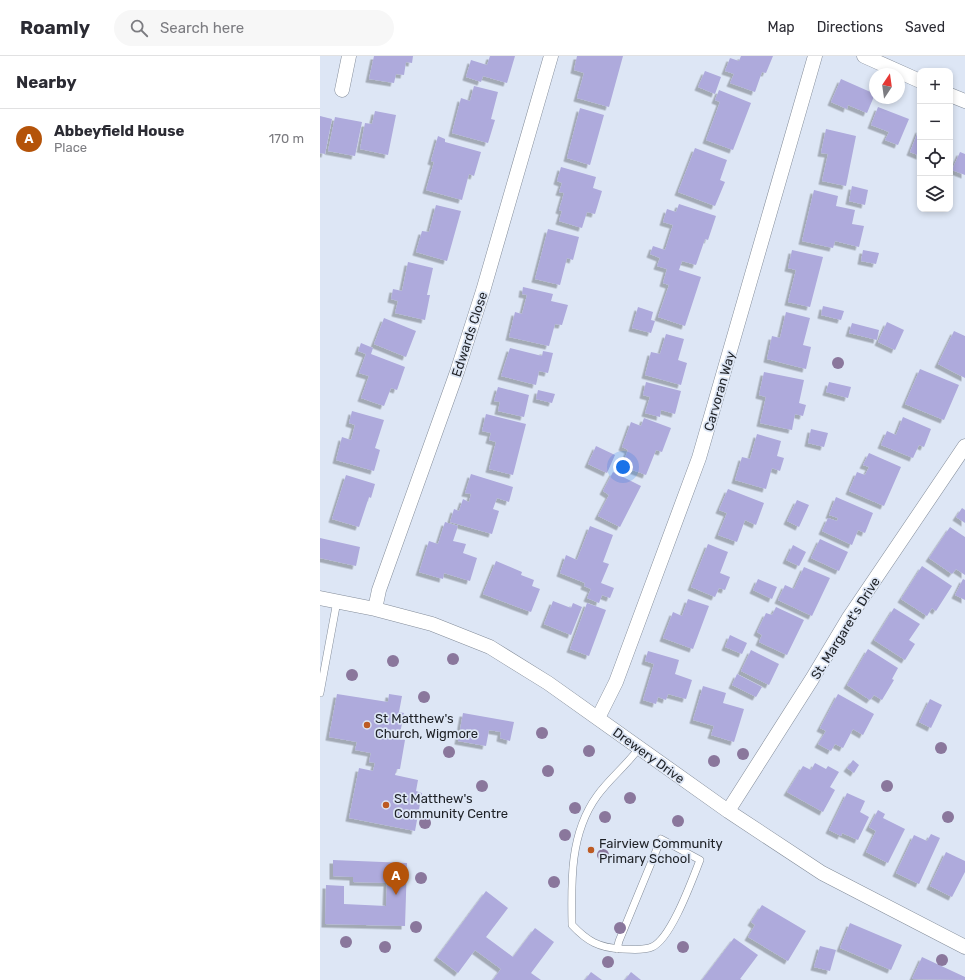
<!DOCTYPE html>
<meta charset="utf-8">
<style>
body{margin:0;font-family:Rubik,sans-serif;background:#f7f7f7;color:#2b2b33}
.controls{position:absolute;right:12px;top:12px;display:grid;overflow:hidden;border-radius:8px;box-shadow:0 2px 6px #0003}
.controls button{width:36px;height:36px;display:grid;place-items:center;padding:0;border:0;border-bottom:1px solid #e1e1e2;background:#fff;color:#2b2b33;font:20px sans-serif}
.compass{position:absolute;left:549px;top:12px;width:36px;height:36px;border-radius:50%;background:#fff;box-shadow:0 2px 6px #0003;rotate:13deg}
.you{position:absolute;left:303px;top:411px;width:14px;height:14px;margin:-10px;border:3px solid #fff;border-radius:50%;background:#1a73e8;box-shadow:0 0 0 6px #1a73e833}
.badge{display:grid;place-items:center;width:26px;height:26px;border-radius:50%;background:#b45309;color:#fff;font-size:13px;font-weight:700}
.pin{position:absolute;translate:-50% -33px;filter:drop-shadow(0 1px 2px #0008)}
.pin::after{content:'';position:absolute;top:21px;width:14px;height:12px;background:inherit;clip-path:polygon(0 0,100% 0,50% 100%)}
.list{margin:0;padding:0;list-style:none}
h2{display:flex;justify-content:space-between;align-items:center;height:52px;margin:0;padding:0 16px;font-size:17px}
h2 small{font-size:13px;font-weight:400;color:#7c7c81}
.list li{display:grid;grid-template-columns:26px 1fr auto;gap:12px;align-items:center;box-sizing:border-box;height:60px;padding:0 16px;border-top:1px solid #e1e1e2}
.list b{display:block;font-size:15px;white-space:nowrap}
.list p{margin:0;font-size:13px;white-space:nowrap;color:#7c7c81}
.list em{font-size:13px;font-style:normal;color:#7c7c81}
.icon{flex:none;width:22px;height:22px;fill:none;stroke:currentColor;stroke-width:2;stroke-linecap:round;stroke-linejoin:round}
.map{position:relative;flex:none;width:645px;height:924px;overflow:hidden}
header{display:flex;align-items:center;gap:24px;box-sizing:border-box;height:56px;padding:0 20px;background:#fff;border-bottom:1px solid #e1e1e2}
header strong{font-size:19px}
nav{display:flex;gap:22px;margin-inline-start:auto;font-size:14px}
.search{width:280px;height:36px;background:#f7f7f7;display:flex;align-items:center;gap:10px;box-sizing:border-box;padding:0 14px;border-radius:22px;color:#7c7c81;font-size:15px}
main{display:flex}
aside{flex:1;background:#fff}
.map>svg:first-child{display:block}
.building{fill:#aeaadc;filter:url(#shadow)}
.lines{fill:none;stroke-linecap:round;stroke-linejoin:round}
.lane-casing{stroke:#838c99;stroke-width:8}
.street-casing{stroke:#838c99;stroke-width:15}
.lane{stroke:#fff;stroke-width:7}
.street{stroke:#fff;stroke-width:14}
.tree{fill:#8a779c}
.poi-dot{fill:#bd5a22;stroke:#dde6f5;stroke-width:1.5}
.labels{text-anchor:middle;stroke-width:3.5;stroke-linejoin:round;paint-order:stroke}
.street-label{font-size:13px;fill:#1e2126;stroke:#dde6f5}
.poi-label{font-size:13px;fill:#1e2126;stroke:#dde6f5;text-anchor:start}
</style>
<header>
<strong>Roamly</strong>
<div class="search"><svg class="icon" aria-label="search" viewBox="0 0 24 24"><circle cx="10" cy="10" r="6"/><path d="M15 15l6 6"/></svg>Search here</div>
<nav><a>Map</a><a>Directions</a><a>Saved</a></nav>
</header>
<main>
<aside>
<h2>Nearby<small></small></h2>
<ul class="list">
<li><span class="badge">A</span><div><b>Abbeyfield House</b><p>Place</p></div><em>170 m</em></li>
</ul>
</aside>
<div class="map">
<svg width="645" height="924" viewBox="0 0 645 924">
<defs>
<filter id="shadow"><feDropShadow dx="-3.5" dy="3.5" stdDeviation="0" flood-color="#0004"/></filter>
</defs>
<rect width="100%" height="100%" fill="#dde6f5"/>
<path class="building" d="M 54,0 L 93,0 L 92,7 L 86,6 L 84,19 L 76,18 L 74,27 L 49,23 Z
M 170,0 L 195,0 L 187,27 L 163,20 L 161,26 L 146,21 L 151,4 L 167,9 Z
M 257,0 L 303,0 L 289,51 L 257,42 L 264,17 L 254,14 Z
M 421,0 L 453,0 L 446,17 L 442,16 L 435,36 L 410,27 L 414,18 L 405,15 L 410,2 L 419,5 Z
M 385,15 L 401,21 L 395,38 L 378,31 Z
M 521,23 L 555,38 L 547,57 L 528,49 L 527,53 L 511,46 Z
M 154,30 L 178,36 L 171,63 L 175,64 L 168,87 L 132,77 L 141,42 L 150,45 Z
M 399,34 L 431,47 L 413,94 L 386,84 L 400,46 L 395,44 Z
M 558,51 L 589,63 L 578,89 L 565,84 L 569,76 L 551,69 Z
M 260,52 L 284,59 L 270,109 L 247,102 Z
M 55,55 L 76,59 L 68,99 L 40,93 L 45,67 L 52,68 Z
M 0,60 L 12,63 L 5,98 L 0,97 Z
M 15,61 L 42,66 L 35,100 L 8,95 Z
M 506,73 L 536,80 L 526,130 L 502,125 L 508,98 L 501,97 Z
M 599,73 L 600,74 L 600,100 L 590,96 Z
M 118,80 L 125,83 L 125,86 L 161,96 L 154,120 L 149,118 L 142,144 L 106,134 L 114,106 L 111,105 Z
M 375,92 L 407,104 L 400,124 L 405,126 L 395,150 L 358,136 Z
M 640,96 L 645,98 L 645,119 L 632,114 Z
M 241,111 L 276,121 L 273,132 L 282,135 L 275,158 L 267,156 L 262,172 L 239,165 L 242,155 L 239,154 L 244,137 L 239,136 L 242,127 L 237,125 Z
M 532,130 L 548,134 L 545,149 L 529,145 Z
M 494,134 L 518,140 L 516,150 L 535,154 L 532,168 L 544,170 L 539,191 L 515,185 L 513,192 L 482,185 Z
M 359,148 L 396,160 L 388,184 L 385,183 L 376,209 L 362,205 L 359,214 L 381,221 L 365,270 L 338,261 L 349,229 L 343,227 L 347,213 L 337,210 L 340,202 L 330,198 L 333,190 L 345,194 L 353,169 L 343,166 L 347,153 L 356,156 Z
M 116,149 L 141,155 L 127,205 L 96,196 L 102,175 L 109,176 Z
M 228,173 L 259,181 L 253,204 L 247,202 L 240,229 L 215,223 Z
M 472,194 L 503,201 L 490,251 L 468,246 L 476,214 L 468,212 Z
M 543,194 L 559,197 L 556,208 L 541,205 Z
M 88,206 L 113,212 L 107,239 L 110,239 L 105,264 L 75,257 L 78,245 L 71,243 L 73,233 L 82,235 Z
M 203,231 L 233,238 L 231,245 L 248,249 L 242,269 L 235,268 L 229,290 L 189,281 L 195,256 L 202,258 L 207,239 L 202,238 Z
M 503,250 L 524,255 L 521,264 L 501,259 Z
M 318,251 L 333,256 L 331,264 L 335,265 L 331,277 L 312,272 Z
M 466,256 L 490,262 L 483,289 L 491,291 L 486,313 L 447,303 L 452,280 L 460,282 Z
M 64,262 L 96,275 L 86,301 L 54,288 Z
M 567,266 L 584,274 L 575,294 L 558,286 Z
M 532,267 L 559,274 L 557,284 L 529,277 Z
M 634,275 L 645,280 L 645,322 L 618,308 Z
M 346,278 L 364,283 L 358,304 L 367,307 L 361,329 L 325,319 L 331,296 L 340,298 Z
M 41,287 L 53,292 L 51,298 L 85,311 L 77,334 L 71,332 L 64,350 L 41,342 L 49,320 L 39,317 L 46,298 L 38,295 Z
M 190,292 L 222,300 L 223,295 L 233,297 L 228,317 L 219,315 L 216,329 L 181,320 Z
M 600,313 L 639,329 L 624,364 L 585,348 Z
M 444,316 L 484,324 L 479,347 L 486,349 L 483,360 L 475,358 L 472,374 L 440,367 L 446,341 L 439,339 Z
M 326,326 L 361,335 L 355,358 L 341,354 L 340,361 L 325,357 L 330,341 L 323,339 Z
M 509,326 L 531,331 L 528,342 L 506,336 Z
M 178,331 L 209,339 L 204,361 L 178,355 L 180,346 L 174,345 Z
M 218,334 L 235,338 L 232,347 L 216,343 Z
M 32,355 L 64,364 L 55,392 L 60,394 L 54,415 L 16,404 L 22,381 L 31,384 L 35,369 L 29,367 Z
M 166,358 L 206,368 L 193,419 L 169,413 L 176,386 L 169,384 L 171,377 L 162,375 Z
M 583,361 L 611,373 L 604,391 L 599,389 L 593,402 L 561,389 L 567,375 L 576,379 Z
M 324,362 L 351,372 L 342,396 L 336,394 L 326,419 L 302,410 L 308,394 L 302,391 L 311,366 L 321,370 Z
M 491,373 L 508,377 L 504,391 L 488,387 Z
M 437,378 L 461,385 L 457,400 L 464,402 L 460,415 L 452,412 L 446,433 L 415,424 L 422,401 L 430,403 Z
M 276,390 L 295,399 L 287,417 L 268,408 Z
M 549,397 L 581,411 L 564,450 L 529,435 L 537,416 L 545,419 L 549,411 L 543,409 Z
M 293,416 L 321,430 L 300,471 L 278,460 L 289,439 L 283,435 Z
M 151,418 L 193,431 L 189,446 L 177,442 L 173,453 L 179,455 L 172,478 L 130,466 L 134,453 L 139,455 L 143,443 L 149,446 L 151,438 L 145,437 Z
M 26,419 L 55,428 L 51,442 L 49,441 L 39,471 L 12,463 Z
M 408,433 L 444,447 L 436,469 L 425,464 L 417,486 L 398,479 L 407,457 L 399,454 Z
M 516,441 L 553,457 L 545,477 L 538,474 L 532,489 L 502,475 L 508,462 L 517,465 L 518,462 L 509,459 Z
M 477,444 L 489,449 L 479,471 L 467,465 Z
M 642,452 L 645,454 L 645,467 L 636,461 Z
M 125,466 L 138,470 L 133,485 L 146,488 L 143,497 L 157,502 L 150,525 L 124,517 L 123,523 L 99,516 L 109,485 L 118,488 Z
M 270,470 L 293,479 L 283,506 L 289,508 L 281,527 L 294,532 L 290,542 L 282,539 L 279,547 L 267,542 L 271,533 L 264,530 L 265,527 L 240,517 L 246,499 L 257,504 Z
M 630,471 L 645,481 L 645,519 L 636,513 L 632,518 L 609,502 Z
M 0,482 L 40,491 L 36,510 L 0,502 Z
M 500,483 L 528,496 L 519,515 L 491,502 Z
M 388,488 L 408,496 L 400,517 L 410,521 L 405,534 L 399,532 L 395,541 L 371,531 Z
M 473,489 L 486,496 L 479,510 L 466,504 Z
M 176,505 L 202,516 L 201,519 L 214,524 L 212,530 L 220,533 L 211,556 L 163,538 Z
M 602,510 L 632,530 L 616,555 L 612,552 L 607,560 L 581,543 Z
M 484,511 L 510,522 L 492,560 L 458,544 L 465,529 L 474,533 Z
M 438,523 L 457,531 L 452,543 L 433,534 Z
M 643,523 L 645,524 L 645,544 L 635,539 Z
M 368,543 L 389,550 L 373,593 L 343,582 L 353,556 L 362,560 Z
M 233,545 L 251,552 L 253,547 L 262,551 L 251,579 L 224,568 Z
M 267,547 L 286,554 L 269,600 L 250,593 Z
M 456,551 L 484,564 L 467,599 L 439,586 L 442,579 L 437,576 L 446,557 L 452,559 Z
M 574,552 L 600,568 L 589,584 L 595,588 L 585,604 L 554,584 Z
M 410,579 L 427,587 L 422,598 L 405,591 Z
M 548,593 L 578,612 L 572,623 L 574,624 L 562,644 L 554,639 L 550,644 L 527,629 Z
M 431,594 L 459,608 L 449,629 L 421,615 Z
M 328,595 L 359,604 L 355,618 L 372,624 L 366,643 L 348,638 L 346,644 L 338,641 L 336,648 L 323,644 L 334,608 L 325,605 Z
M 417,618 L 442,631 L 436,641 L 412,629 Z
M 383,630 L 406,637 L 403,647 L 424,653 L 414,686 L 391,679 L 394,670 L 373,664 Z
M 17,638 L 68,646 L 69,638 L 82,640 L 79,656 L 84,657 L 79,683 L 85,684 L 80,713 L 77,713 L 75,719 L 98,724 L 96,735 L 102,737 L 95,775 L 29,762 L 39,712 L 53,715 L 55,707 L 49,706 L 51,697 L 35,694 L 37,686 L 9,681 Z
M 518,638 L 554,658 L 543,679 L 533,673 L 523,692 L 515,688 L 511,695 L 498,688 L 506,675 L 500,672 Z
M 610,643 L 622,649 L 611,672 L 599,666 Z
M 143,657 L 194,666 L 190,685 L 180,682 L 181,676 L 169,674 L 166,690 L 138,685 Z
M 533,704 L 539,709 L 534,717 L 527,712 Z
M 495,707 L 506,713 L 508,710 L 519,716 L 510,731 L 515,734 L 503,756 L 467,736 L 483,710 L 491,714 Z
M 527,737 L 545,745 L 540,756 L 549,761 L 538,784 L 522,777 L 521,780 L 509,774 Z
M 558,754 L 565,758 L 563,762 L 585,773 L 568,807 L 546,796 L 556,775 L 549,771 Z
M 611,778 L 620,782 L 599,828 L 576,817 L 594,779 L 607,785 Z
M 626,796 L 645,805 L 645,816 L 632,841 L 610,830 Z
M 13,804 L 87,807 L 85,870 L 5,868 L 6,829 L 24,830 L 24,848 L 66,850 L 67,827 L 33,826 L 33,821 L 13,820 Z
M 166,835 L 188,852 L 166,881 L 193,901 L 215,872 L 234,886 L 211,917 L 221,924 L 173,924 L 181,913 L 155,894 L 138,917 L 117,901 Z
M 442,849 L 486,875 L 468,905 L 428,881 L 435,869 L 431,866 Z
M 530,867 L 582,889 L 571,914 L 520,892 Z
M 414,882 L 438,899 L 420,923 L 422,924 L 382,924 Z
M 500,890 L 516,894 L 510,915 L 494,911 Z
M 602,901 L 645,921 L 645,924 L 592,923 Z
M 271,916 L 282,924 L 265,924 Z
M 311,916 L 321,924 L 305,924 Z"/>
<g class="lines">
<g class="lane-casing">
<path id="lane" d="M 0,637 L 17,545
M 297,893 L 299,885 L 341,783 L 380,804 C 372,824 351,883 332,891 C 322,895 312,893 302,893 C 279,892 267,885 252,869 C 251,825 250,777 277,740 C 289,723 307,709 319,692"/>
</g>
<g class="street-casing">
<path id="street" d="M 544,0 L 600,25
M 22,34 L 29,0
M 630,39 L 645,45
M 0,542 L 55,553 L 112,568 L 170,591 L 228,627 L 408,755 L 502,817 L 645,891
M 55,553 L 59,534 L 137,316 L 163,235 L 231,0
M 278,662 L 296,626 L 379,402 L 495,0
M 408,755 L 492,623 L 528,563 L 645,390"/>
</g>
<use href="#lane" class="lane"/>
<use href="#street" class="street"/>
</g>
<g class="tree">
<circle cx="518" cy="307" r="6"/>
<circle cx="133" cy="603" r="6"/>
<circle cx="73" cy="605" r="6"/>
<circle cx="32" cy="619" r="6"/>
<circle cx="104" cy="641" r="6"/>
<circle cx="222" cy="677" r="6"/>
<circle cx="621" cy="692" r="6"/>
<circle cx="269" cy="695" r="6"/>
<circle cx="129" cy="696" r="6"/>
<circle cx="423" cy="698" r="6"/>
<circle cx="394" cy="705" r="6"/>
<circle cx="228" cy="715" r="6"/>
<circle cx="162" cy="730" r="6"/>
<circle cx="567" cy="730" r="6"/>
<circle cx="310" cy="742" r="6"/>
<circle cx="255" cy="752" r="6"/>
<circle cx="285" cy="761" r="6"/>
<circle cx="628" cy="761" r="6"/>
<circle cx="358" cy="765" r="6"/>
<circle cx="105" cy="767" r="6"/>
<circle cx="245" cy="779" r="6"/>
<circle cx="283" cy="799" r="6"/>
<circle cx="101" cy="822" r="6"/>
<circle cx="234" cy="826" r="6"/>
<circle cx="96" cy="871" r="6"/>
<circle cx="300" cy="872" r="6"/>
<circle cx="26" cy="886" r="6"/>
<circle cx="65" cy="891" r="6"/>
<circle cx="363" cy="891" r="6"/>
<circle cx="622" cy="904" r="6"/>
<circle cx="288" cy="906" r="6"/>
</g>
<g class="poi-dot">
<circle cx="47" cy="669" r="4"/>
<circle cx="66" cy="749" r="4"/>
<circle cx="271" cy="794" r="4"/>
</g>
<g class="labels">
<g class="street-label">
<text transform="translate(149 278) rotate(-72)" y="5">Edwards Close</text>
<text transform="translate(399 335) rotate(-74)" y="5">Carvoran Way</text>
<text transform="translate(525 572) rotate(-58)" y="5">St. Margaret's Drive</text>
<text transform="translate(329 699) rotate(36)" y="5">Drewery Drive</text>
</g>
<g class="poi-label">
<text x="55" y="667">St Matthew's<tspan x="55" dy="15">Church, Wigmore</tspan></text>
<text x="74" y="747">St Matthew's<tspan x="74" dy="15">Community Centre</tspan></text>
<text x="279" y="792">Fairview Community<tspan x="279" dy="15">Primary School</tspan></text>
</g>
</g>
</svg>
<div class="controls">
<button>+</button>
<button>−</button>
<button><svg class="icon" aria-label="locate" viewBox="0 0 24 24"><circle cx="12" cy="12" r="6"/><path d="M12 2v4M12 18v4M2 12h4M18 12h4"/></svg></button>
<button><svg class="icon" aria-label="layers" viewBox="0 0 24 24"><path d="M12 4l9 5-9 5-9-5zM3 14l9 5 9-5"/></svg></button>
</div>
<svg class="compass" viewBox="-18 -18 36 36"><path d="M0-13l5 13h-10z" fill="#e53935"/><path d="M0 13l5-13h-10z" fill="#7c7c81"/></svg>
<div class="you"></div>
<div class="pin badge" style="left:76px;top:839px">A</div>
</div>
</main>
